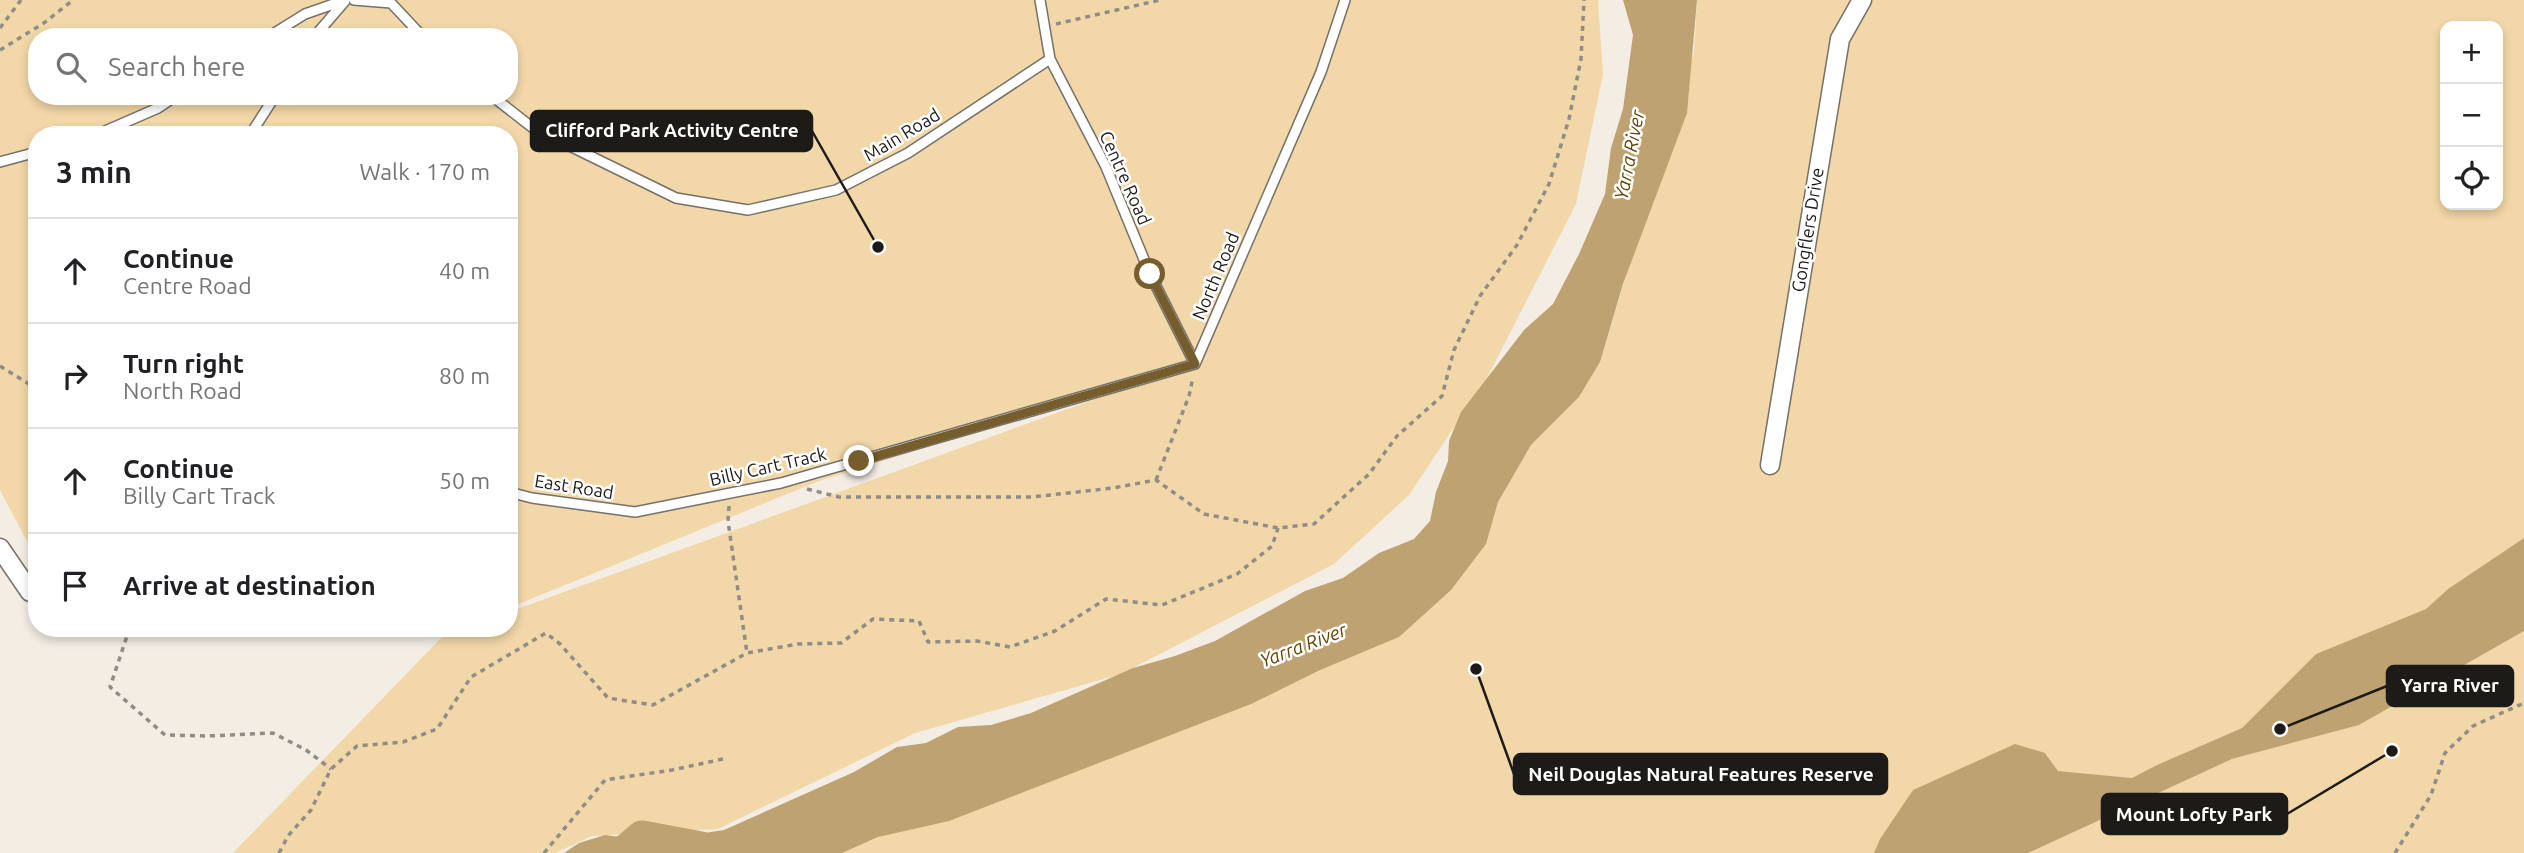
<!DOCTYPE html>
<meta charset="utf-8">
<style>
body{margin:0;font-family:Ubuntu,sans-serif;background:#f2f2f2;color:#202124}
.controls{position:absolute;right:21px;top:21px;display:grid;overflow:hidden;border-radius:14px;box-shadow:0 4px 10px #0003}
.controls button{width:63px;height:63px;display:grid;place-items:center;padding:0;border:0;border-bottom:2px solid #e0e0e0;background:#fff;color:#202124;font:35px sans-serif}
.stop{position:absolute;width:21px;height:21px;margin:-16px;border:5px solid #765d2e;border-radius:50%;background:#fff}
.stop.end{background:#765d2e;border-color:#fff;box-shadow:0 2px 7px #0008}
.list{margin:0;padding:0;list-style:none}
h2{display:flex;justify-content:space-between;align-items:center;height:91px;margin:0;padding:0 28px;font-size:30px}
h2 small{font-size:23px;font-weight:400;color:#757577}
.list li{display:grid;grid-template-columns:46px 1fr auto;gap:21px;align-items:center;box-sizing:border-box;height:105px;padding:0 28px;border-top:2px solid #e0e0e0}
.list b{display:block;font-size:26px;white-space:nowrap}
.list p{margin:0;font-size:23px;white-space:nowrap;color:#757577}
.list em{font-size:23px;font-style:normal;color:#757577}
.icon{flex:none;width:38px;height:38px;fill:none;stroke:currentColor;stroke-width:2;stroke-linecap:round;stroke-linejoin:round}
.map{position:relative;flex:none;width:2524px;height:853px;overflow:hidden}
.search{position:absolute;background:#fff;box-shadow:0 4px 10px #0003;left:28px;top:28px;width:490px;height:77px;display:flex;align-items:center;gap:18px;box-sizing:border-box;padding:0 24px;border-radius:28px;color:#757577;font-size:26px}
.panel{position:absolute;background:#fff;box-shadow:0 4px 10px #0003;left:28px;top:126px;width:490px;height:511px;border-radius:28px}
.map>svg:first-child{display:block}
.green{fill:#f2d7a8;fill-rule:evenodd}
.water{fill:#bea271}
.lines{fill:none;stroke-linecap:round;stroke-linejoin:round}
.river{stroke:#bea271;stroke-width:33}
.lane-casing{stroke:#757168;stroke-width:12}
.street-casing{stroke:#757168;stroke-width:21}
.path{stroke:#908c86;stroke-width:3.5;stroke-dasharray:5 5;stroke-linecap:butt}
.lane{stroke:#fff;stroke-width:9}
.street{stroke:#fff;stroke-width:18}
.route{stroke:#765d2e;stroke-width:9}
.labels{text-anchor:middle;stroke-width:5;stroke-linejoin:round;paint-order:stroke}
.street-label{font-size:18px;fill:#1d1b18;stroke:#fff}
.water-label{font-size:19px;font-style:italic;fill:#624505;stroke:#fff}
.leader{fill:none;stroke:#1d1b18;stroke-width:2.5}
.callout-dot{fill:#1d1b18;stroke:#fff;stroke-width:2.5}
.callout{fill:#1d1b18;stroke:#1d1b18;stroke-width:2.5}
.callout-label{font-size:19px;text-anchor:middle;font-weight:bold;fill:#fff}
</style>
<div class="map">
<svg width="2524" height="853" viewBox="0 0 2524 853">
<rect width="100%" height="100%" fill="#f3ede4"/>
<path class="green" d="M 0,0 L 1598,0 L 1603,74 L 1576,204 L 1488,376 L 1409,495 L 1334,564 L 1121,674 L 915,733 L 718,829 L 592,836 L 555,853 L 233,853 L 444,635 L 464,628 L 509,628 L 509,612 L 1189,365 L 819,481 L 509,608 L 509,135 L 37,135 L 37,560 L 0,490 ZM 37,37 L 509,37 L 509,96 L 37,96 Z
M 1697,0 L 2524,0 L 2524,538 L 2448,589 L 2426,609 L 2316,654 L 2242,728 L 2157,765 L 2132,778 L 2058,771 L 2045,753 L 1913,790 L 1874,853 L 841,853 L 970,798 L 1494,515 L 1498,502 L 1531,445 L 1579,397 L 1600,362 L 1694,51 ZM 2445,26 L 2498,26 L 2498,205 L 2445,205 Z
M 2524,631 L 2524,853 L 2028,853 L 2232,759 L 2359,725 Z"/>
<path class="water" d="M 1623,0 L 1697,0 L 1687,113 L 1623,284 L 1600,362 L 1579,397 L 1531,445 L 1498,502 L 1486,544 L 1451,590 L 1399,637 L 1320,670 L 1251,704 L 949,821 L 878,837 L 842,853 L 564,853 L 579,843 L 605,835 L 651,841 L 724,830 L 854,772 L 897,747 L 926,743 L 958,727 L 991,725 L 1031,713 L 1133,668 L 1175,656 L 1215,641 L 1305,591 L 1343,578 L 1379,553 L 1414,539 L 1430,521 L 1436,492 L 1448,461 L 1449,441 L 1461,412 L 1524,330 L 1553,304 L 1579,254 L 1605,194 L 1611,148 L 1623,109 L 1633,35 Z
M 2524,538 L 2524,631 L 2359,725 L 2232,759 L 2028,853 L 1874,853 L 1880,839 L 1913,790 L 2015,744 L 2045,753 L 2058,771 L 2132,778 L 2157,765 L 2242,728 L 2316,654 L 2426,609 L 2448,589 Z"/>
<g class="lines">
<path class="river" d="M 623,853 L 642,837 L 701,848"/>
<g class="lane-casing">
<path id="lane" d="M 354,0 L 391,3 L 423,37
M 1040,0 L 1050,59 L 1106,167 L 1150,274 L 1195,364
M 268,37 L 305,14 L 345,0
M 314,37 L 345,1
M 492,96 L 533,128 L 676,198 L 748,210 L 836,190 L 908,153 L 1050,59
M 96,135 L 158,108 L 176,96
M 250,135 L 275,96
M 0,162 L 37,152
M 509,492 L 532,498 L 635,512 L 781,483 L 1195,364 L 1321,72 L 1345,0"/>
</g>
<g class="street-casing">
<path id="street" d="M 1770,465 L 1840,39 L 1862,0
M 0,548 L 30,592"/>
</g>
<path class="path" d="M 1056,24 L 1160,0
M 0,28 L 21,0
M 0,50 L 44,23 L 73,0
M 0,366 L 37,389
M 1156,480 L 1189,396 L 1193,377
M 807,489 L 839,497 L 1032,497 L 1113,488 L 1156,480 L 1204,514 L 1278,528 L 1314,524 L 1369,474 L 1397,436 L 1442,396 L 1454,350 L 1480,296 L 1517,245 L 1549,184 L 1569,119 L 1581,59 L 1584,0
M 729,506 L 728,521 L 747,653
M 127,628 L 128,633 L 110,687 L 165,735 L 207,736 L 273,733 L 306,750 L 331,769
M 279,853 L 288,836 L 311,810 L 331,769 L 357,746 L 403,742 L 437,729 L 471,677 L 546,633 L 560,644 L 608,698 L 653,705 L 747,653 L 798,644 L 841,643 L 873,619 L 919,621 L 928,642 L 977,641 L 1010,647 L 1055,631 L 1106,599 L 1162,605 L 1237,574 L 1272,546 L 1278,528
M 544,853 L 605,780 L 672,770 L 723,759
M 2395,853 L 2431,795 L 2445,753 L 2473,726 L 2524,703"/>
<use href="#lane" class="lane"/>
<use href="#street" class="street"/>
</g>
<g class="lines">
<path class="route" d="M 859,461 L 1195,364 L 1150,274"/>
</g>
<g class="labels">
<g class="street-label">
<text transform="translate(902 135) rotate(-31)" y="6">Main Road</text>
<text transform="translate(1125 178) rotate(66)" y="6">Centre Road</text>
<text transform="translate(1808 230) rotate(-81)" y="6">Gongflers Drive</text>
<text transform="translate(1216 276) rotate(-67)" y="6">North Road</text>
<text transform="translate(768 467) rotate(-13)" y="6">Billy Cart Track</text>
<text transform="translate(574 487) rotate(9)" y="6">East Road</text>
</g>
<g class="water-label">
<text transform="translate(1629 155) rotate(-79)" y="7">Yarra River</text>
<text transform="translate(1303 645) rotate(-21)" y="7">Yarra River</text>
</g>
</g>
<path class="leader" d="M878 247L812 131M2280 729L2387 686M1476 669L1514 774M2392 751L2287 814"/>
<g class="callout-dot">
<circle cx="878" cy="247" r="7"/>
<circle cx="2280" cy="729" r="7"/>
<circle cx="1476" cy="669" r="7"/>
<circle cx="2392" cy="751" r="7"/>
</g>
<g class="callout">
<rect x="531" y="111" width="281" height="40" rx="7"/>
<rect x="2387" y="666" width="126" height="40" rx="7"/>
<rect x="1514" y="754" width="373" height="40" rx="7"/>
<rect x="2102" y="794" width="185" height="40" rx="7"/>
</g>
<g class="callout-label">
<text x="672" y="137">Clifford Park Activity Centre</text>
<text x="2450" y="692">Yarra River</text>
<text x="1701" y="781">Neil Douglas Natural Features Reserve</text>
<text x="2194" y="821">Mount Lofty Park</text>
</g>
</svg>
<div class="controls">
<button>+</button>
<button>−</button>
<button><svg class="icon" aria-label="locate" viewBox="0 0 24 24"><circle cx="12" cy="12" r="6"/><path d="M12 2v4M12 18v4M2 12h4M18 12h4"/></svg></button>
</div>
<div class="stop" style="left:1150px;top:274px"></div>
<div class="stop end" style="left:859px;top:461px"></div>
<div class="search"><svg class="icon" aria-label="search" viewBox="0 0 24 24"><circle cx="10" cy="10" r="6"/><path d="M15 15l6 6"/></svg>Search here</div>
<section class="panel">
<h2>3 min<small>Walk · 170 m</small></h2>
<ul class="list">
<li><svg class="icon" aria-label="ahead" viewBox="0 0 24 24"><path d="M12 20V5M6 11l6-6 6 6"/></svg><div><b>Continue</b><p>Centre Road</p></div><em>40 m</em></li>
<li><svg class="icon" aria-label="right" viewBox="0 0 24 24"><path d="M7 20v-9h11M14 6l5 5-5 5"/></svg><div><b>Turn right</b><p>North Road</p></div><em>80 m</em></li>
<li><svg class="icon" aria-label="ahead" viewBox="0 0 24 24"><path d="M12 20V5M6 11l6-6 6 6"/></svg><div><b>Continue</b><p>Billy Cart Track</p></div><em>50 m</em></li>
<li><svg class="icon" aria-label="arrive" viewBox="0 0 24 24"><path d="M6 21V4h12l-3 4 3 4H6"/></svg><div><b>Arrive at destination</b></div></li>
</ul>
</section>
</div>
